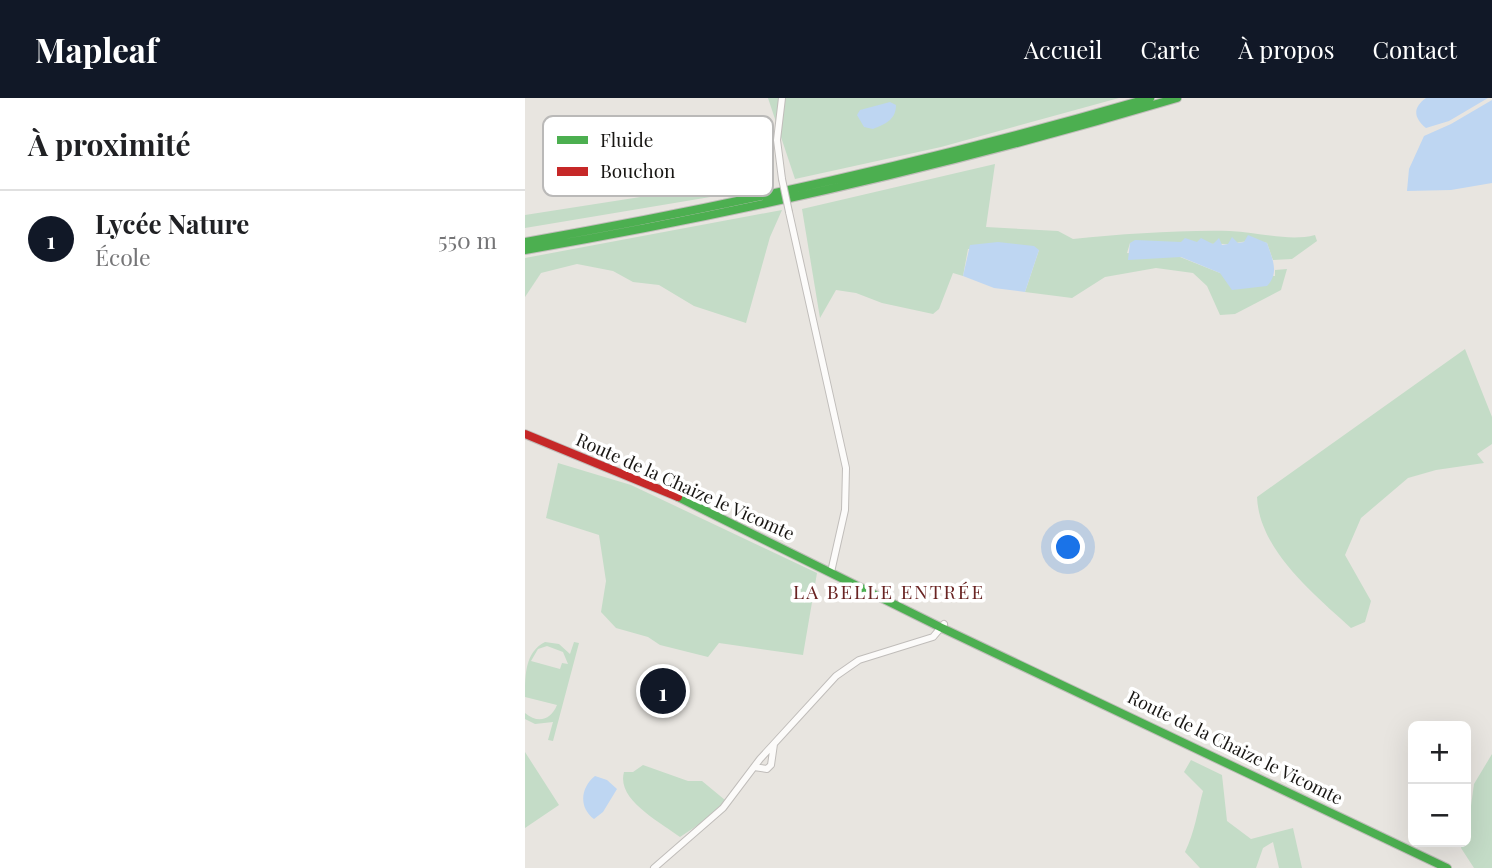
<!DOCTYPE html>
<html lang="fr">
<meta charset="utf-8">
<style>
body{margin:0;font-family:"Playfair Display",serif;background:#f6f6f6;color:#202124}
.controls{position:absolute;right:21px;bottom:21px;display:grid;overflow:hidden;border-radius:10px;box-shadow:0 7px 28px #0002}
.controls button{width:63px;height:63px;display:grid;place-items:center;padding:0;border:0;border-bottom:2px solid #e0e0e0;background:#fff;color:#202124;font:35px sans-serif}
.you{position:absolute;left:544px;top:450px;width:24px;height:24px;margin:-18px;border:5px solid #fff;border-radius:50%;background:#1a73e8;box-shadow:0 0 0 10px #1a73e833}
.badge{display:grid;place-items:center;width:46px;height:46px;border-radius:50%;background:#111827;color:#fff;font-size:23px;font-weight:700}
.pin{position:absolute;translate:-50% -50%;border:4px solid #fff;box-shadow:0 2px 7px #0006}
.list{margin:0;padding:0;list-style:none}
h2{display:flex;justify-content:space-between;align-items:center;height:91px;margin:0;padding:0 28px;font-size:30px}
h2 small{font-size:23px;font-weight:400;color:#757577}
.list li{display:grid;grid-template-columns:46px 1fr auto;gap:21px;align-items:center;box-sizing:border-box;height:98px;padding:0 28px;border-top:2px solid #e0e0e0}
.list b{display:block;font-size:26px;white-space:nowrap}
.list p{margin:0;font-size:23px;white-space:nowrap;color:#757577}
.list em{font-size:23px;font-style:normal;color:#757577}
.map{position:relative;flex:none;width:967px;height:770px;overflow:hidden}
header{display:flex;align-items:center;gap:42px;box-sizing:border-box;height:98px;padding:0 35px;background:#111827;color:#fff}
header strong{font-size:33px}
nav{display:flex;gap:38px;margin-inline-start:auto;font-size:24px}
main{display:flex}
aside{flex:1;background:#fff}
.map>svg:first-child{display:block}
.green{fill:#c4dcc7;fill-rule:evenodd}
.water{fill:#bed6f2}
.lines{fill:none;stroke-linecap:round;stroke-linejoin:round}
.street-casing{stroke:#c0bdba;stroke-width:8}
.fast-casing{stroke:#c0bdba;stroke-width:10}
.jam-casing{stroke:#c0bdba;stroke-width:10}
.street{stroke:#fcfbfa;stroke-width:6}
.fast{stroke:#4caf50;stroke-width:8}
.jam{stroke:#c62828;stroke-width:8}
.street-bridge-casing{stroke:#c0bdba;stroke-width:8;stroke-linecap:butt}
.street-bridge{stroke:#fcfbfa;stroke-width:6}
.labels{text-anchor:middle;stroke-width:7;stroke-linejoin:round;paint-order:stroke}
.street-label{font-size:18px;fill:#181613;stroke:#fff}
.neighbourhood-label{font-size:19px;letter-spacing:2px;fill:#6a2423;stroke:#fff}
.key{fill:#fff;stroke:#bab9b8;stroke-width:2}
.key-label{font-size:19px;fill:#181613}
</style>
<header>
<strong>Mapleaf</strong>
<nav><a>Accueil</a><a>Carte</a><a>À propos</a><a>Contact</a></nav>
</header>
<main>
<aside>
<h2>À proximité<small></small></h2>
<ul class="list">
<li><span class="badge">1</span><div><b>Lycée Nature</b><p>École</p></div><em>550 m</em></li>
</ul>
</aside>
<div class="map">
<svg width="967" height="770" viewBox="0 0 967 770">
<rect width="100%" height="100%" fill="#e8e5e0"/>
<path class="green" d="M 243,0 L 594,0 L 416,49 L 270,81 Z
M 470,66 L 461,129 L 533,133 L 548,141 C 599,136 653,132 705,133 C 733,134 764,144 790,137 L 792,143 L 767,161 L 748,162 L 742,145 L 729,142 L 704,146 L 605,145 L 602,155 L 655,159 L 695,175 L 750,178 L 750,172 L 762,171 L 756,192 L 710,216 L 695,217 L 682,188 L 668,175 L 631,170 L 580,179 L 547,200 L 500,194 L 514,152 L 443,151 L 438,178 L 428,175 L 414,211 L 408,216 L 357,205 L 331,195 L 311,192 L 295,220 L 277,111 Z
M 237,80 L 239,90 L 0,130 L 0,117 Z
M 257,112 L 245,139 L 221,225 L 169,208 L 134,187 L 108,184 L 88,173 L 52,166 L 16,175 L 0,199 L 0,160 Z
M 940,251 L 967,319 L 967,346 L 952,356 L 959,365 L 911,372 L 883,380 L 836,420 L 820,457 L 846,503 L 840,524 L 826,530 C 790,497 734,452 732,399 Z
M 33,365 L 106,387 L 292,475 L 278,557 L 194,545 L 183,559 L 135,547 L 123,539 L 91,530 L 76,514 L 81,483 L 74,437 L 21,420 Z
M 20,544 L 34,546 L 45,556 L 49,544 L 54,545 L 28,643 L 23,642 L 28,624 L 10,626 L 0,621 L 0,615 C 13,626 26,622 32,607 L 0,599 C 0,577 0,554 20,544 ZM 22,548 L 38,554 L 43,566 L 37,565 L 35,571 L 6,563 L 13,551 Z
M 0,654 L 34,707 L 0,730 Z
M 967,656 L 967,770 L 949,770 L 936,750 L 938,744 L 941,744 L 949,686 Z
M 666,662 L 697,677 L 702,723 L 726,741 L 768,730 L 777,770 L 754,770 L 748,744 L 738,750 L 731,770 L 675,770 L 660,754 C 670,733 672,715 678,693 L 659,674 Z
M 118,667 L 163,683 L 177,683 L 200,702 L 185,719 L 155,739 C 136,724 91,702 99,674 L 108,674 Z"/>
<path class="water" d="M 901,0 L 963,0 L 924,23 L 901,30 C 889,20 887,10 901,0 Z
M 967,2 L 967,85 L 926,92 L 882,93 L 884,71 L 899,38 L 926,26 Z
M 365,4 L 371,7 C 371,22 360,26 348,31 L 339,29 L 332,17 L 335,12 Z
M 723,137 L 742,145 C 747,160 755,175 742,188 L 707,192 L 695,175 L 656,159 L 603,162 L 605,145 L 610,142 L 656,144 L 660,140 L 672,144 L 676,140 L 688,146 L 694,140 L 697,147 L 703,146 L 707,139 L 713,145 L 719,144 Z
M 473,144 L 509,148 L 514,152 L 500,194 L 469,190 L 438,178 L 445,147 Z
M 70,678 L 82,682 L 92,691 L 78,714 L 69,721 C 53,709 56,689 70,678 Z"/>
<g class="lines">
<g class="street-casing">
<path id="street" d="M 257,81 L 252,42 L 257,0
M 264,114 L 321,370 L 320,412 L 306,474
M 229,669 L 242,671 L 246,667 L 249,646
M 129,770 L 198,710 L 235,661 L 311,578 L 334,562 L 408,539 L 419,526"/>
</g>
<g class="fast-casing">
<path id="fast" d="M 0,144 C 211,107 419,60 625,0
M 0,152 C 221,114 437,64 652,0
M 153,399 L 417,530 L 922,770"/>
</g>
<g class="jam-casing">
<path id="jam" d="M 0,336 L 153,399"/>
</g>
<use href="#street" class="street"/>
<use href="#fast" class="fast"/>
<use href="#jam" class="jam"/>
<g class="street-bridge-casing">
<path id="street-bridge" d="M 257,81 L 264,114"/>
</g>
<use href="#street-bridge" class="street-bridge"/>
</g>
<g class="labels">
<g class="street-label">
<text transform="translate(160 389) rotate(24)" y="6">Route de la Chaize le Vicomte</text>
<text transform="translate(710 650) rotate(26)" y="6">Route de la Chaize le Vicomte</text>
</g>
<g class="neighbourhood-label">
<text x="364" y="501">LA BELLE ENTRÉE</text>
</g>
</g>
<rect x="18" y="18" width="230" height="80" rx="10" class="key"/>
<rect x="32" y="38" width="31" height="8" fill="#4caf50"/>
<rect x="32" y="69" width="31" height="9" fill="#c62828"/>
<g class="key-label">
<text x="75" y="49">Fluide</text>
<text x="75" y="80">Bouchon</text>
</g>
</svg>
<div class="controls">
<button>+</button>
<button>−</button>
</div>
<div class="you"></div>
<div class="pin badge" style="left:138px;top:593px">1</div>
</div>
</main>
